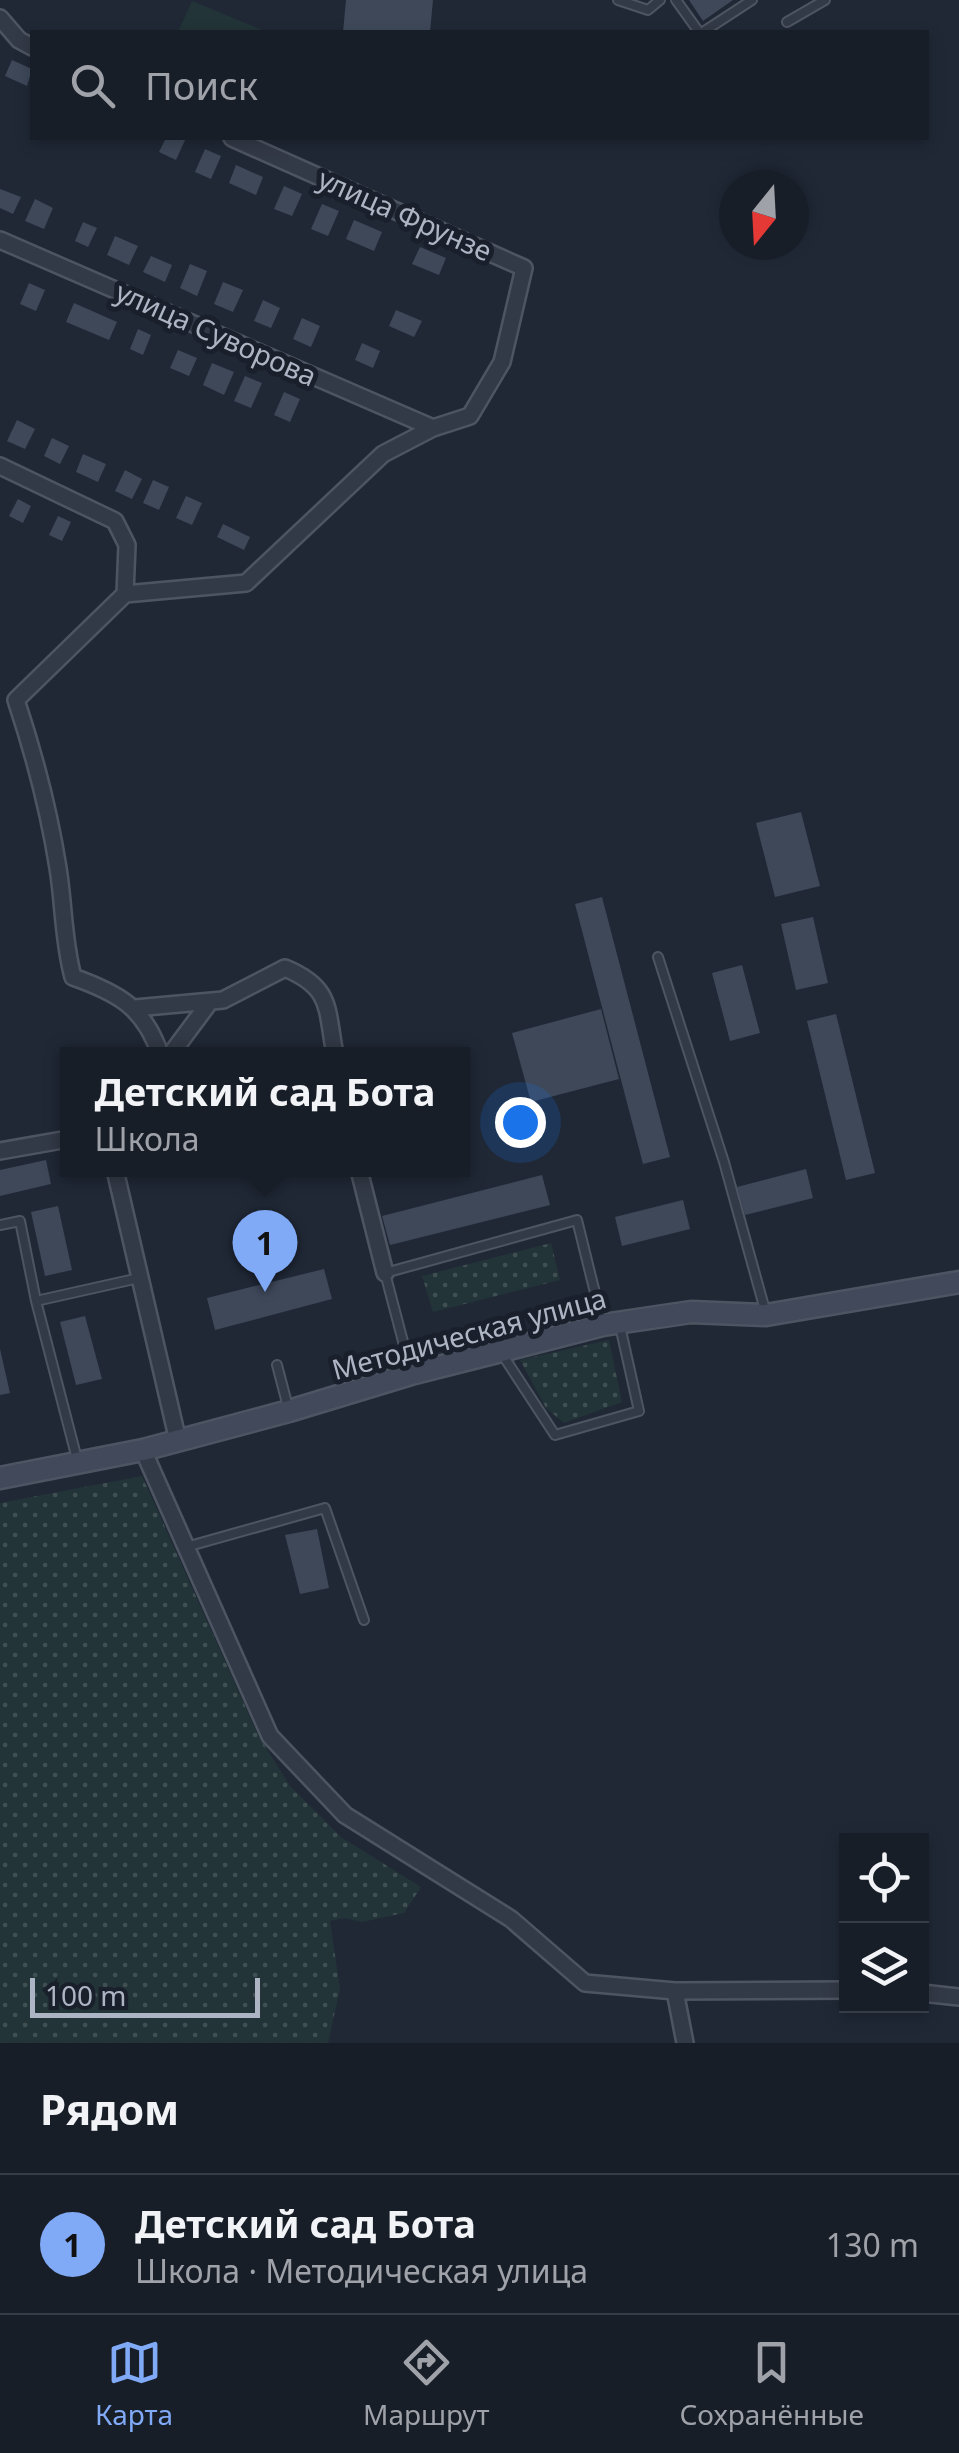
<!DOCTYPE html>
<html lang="ru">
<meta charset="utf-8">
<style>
body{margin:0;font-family:"Noto Sans",sans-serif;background:#252b34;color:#f1f3f6}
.controls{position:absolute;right:30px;bottom:30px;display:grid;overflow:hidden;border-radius:0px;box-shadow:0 5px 15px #0003}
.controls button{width:90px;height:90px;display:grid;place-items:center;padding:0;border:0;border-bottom:2px solid #363c45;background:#181e28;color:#f1f3f6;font:50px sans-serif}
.compass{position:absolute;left:719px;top:170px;width:90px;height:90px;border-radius:50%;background:#181e28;box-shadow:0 5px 15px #0003;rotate:198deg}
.scale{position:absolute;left:30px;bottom:25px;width:230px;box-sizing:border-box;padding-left:10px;border:5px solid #adb5c4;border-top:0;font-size:28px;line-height:35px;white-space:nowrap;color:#adb5c4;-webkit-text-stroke:8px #19202b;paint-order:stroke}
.you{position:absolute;left:520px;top:1122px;width:35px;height:35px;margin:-25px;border:8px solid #fff;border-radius:50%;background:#1a73e8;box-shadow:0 0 0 15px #1a73e833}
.badge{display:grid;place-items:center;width:65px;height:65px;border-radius:50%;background:#80a9f6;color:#111;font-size:32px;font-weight:700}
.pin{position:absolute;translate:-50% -82px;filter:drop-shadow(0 2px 5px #0008)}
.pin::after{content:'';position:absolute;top:52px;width:35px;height:30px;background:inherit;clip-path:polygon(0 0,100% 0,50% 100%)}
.popup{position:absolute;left:60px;top:1047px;width:410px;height:130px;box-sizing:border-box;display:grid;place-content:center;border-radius:0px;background:#181e28;filter:drop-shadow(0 2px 8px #0005);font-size:32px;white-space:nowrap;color:#9fa2a8}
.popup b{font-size:38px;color:#f1f3f6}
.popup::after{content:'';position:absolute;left:50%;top:100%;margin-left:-20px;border:20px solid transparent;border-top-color:#181e28}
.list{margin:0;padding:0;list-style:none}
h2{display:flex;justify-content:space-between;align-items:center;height:130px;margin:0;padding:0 40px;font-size:42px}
h2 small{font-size:32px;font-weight:400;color:#9fa2a8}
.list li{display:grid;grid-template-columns:65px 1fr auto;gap:30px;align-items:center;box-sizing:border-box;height:140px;padding:0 40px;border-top:2px solid #363c45}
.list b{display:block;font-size:38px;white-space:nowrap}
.list p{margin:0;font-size:32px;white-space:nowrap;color:#9fa2a8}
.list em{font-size:32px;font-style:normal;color:#9fa2a8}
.icon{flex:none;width:55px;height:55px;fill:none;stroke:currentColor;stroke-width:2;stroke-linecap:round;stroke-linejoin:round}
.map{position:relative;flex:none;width:959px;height:2043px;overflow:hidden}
.search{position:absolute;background:#181e28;box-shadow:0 5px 15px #0003;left:30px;right:30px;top:30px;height:110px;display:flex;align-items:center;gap:25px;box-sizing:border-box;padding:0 35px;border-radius:0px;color:#9fa2a8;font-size:38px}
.sheet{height:270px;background:#181e28}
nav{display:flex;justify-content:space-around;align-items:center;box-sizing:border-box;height:140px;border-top:2px solid #363c45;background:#181e28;font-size:28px;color:#9fa2a8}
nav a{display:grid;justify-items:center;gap:5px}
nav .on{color:#80a9f6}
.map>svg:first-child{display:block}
.grass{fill:url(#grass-dots)}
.pitch{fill:#223437}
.building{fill:#3e4859}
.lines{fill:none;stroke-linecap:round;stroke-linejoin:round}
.service-casing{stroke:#4e5562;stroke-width:12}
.minor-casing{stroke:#4e5562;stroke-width:20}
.secondary-casing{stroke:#4e5562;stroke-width:25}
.service{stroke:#333a47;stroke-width:8}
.minor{stroke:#333a47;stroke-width:15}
.secondary{stroke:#41495a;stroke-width:20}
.labels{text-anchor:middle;stroke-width:10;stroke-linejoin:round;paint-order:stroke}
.street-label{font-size:28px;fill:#adb5c4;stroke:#19202b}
</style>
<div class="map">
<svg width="959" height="2043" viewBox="0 0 959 2043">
<defs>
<pattern id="grass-dots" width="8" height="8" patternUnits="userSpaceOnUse" patternTransform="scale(2.5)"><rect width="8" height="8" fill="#223437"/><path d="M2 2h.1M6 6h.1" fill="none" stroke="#3f4f52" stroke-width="1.8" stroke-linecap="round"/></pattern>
</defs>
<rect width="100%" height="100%" fill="#202836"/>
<path class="grass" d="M 551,1243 L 560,1280 L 433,1312 L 422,1276 Z
M 609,1340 L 622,1402 L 564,1423 L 546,1408 L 520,1360 Z
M 142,1476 L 258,1735 L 290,1786 L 341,1837 L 421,1887 L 404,1913 L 362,1922 L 344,1918 L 330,1921 L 340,1989 L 328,2043 L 0,2043 L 0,1503 Z"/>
<path class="pitch" d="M 192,1 L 267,32 L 178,32 Z"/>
<path class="building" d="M 346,0 L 433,0 L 430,32 L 343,32 Z
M 689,0 L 733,0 L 703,21 Z
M 12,60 L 32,69 L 27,86 L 5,76 Z
M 166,138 L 186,138 L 176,160 L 159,152 Z
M 205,149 L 221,156 L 211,179 L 195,172 Z
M 236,165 L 263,177 L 256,195 L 229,183 Z
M 284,186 L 302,194 L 292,216 L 274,209 Z
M 0,189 L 21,197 L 13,214 L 0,208 Z
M 35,199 L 53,208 L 44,229 L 25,221 Z
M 322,204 L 339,211 L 328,236 L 311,229 Z
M 354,220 L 382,232 L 374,251 L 346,239 Z
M 83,222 L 97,228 L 88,247 L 75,241 Z
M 115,236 L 138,246 L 129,265 L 107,255 Z
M 420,247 L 446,258 L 439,275 L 412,264 Z
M 151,256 L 172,265 L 165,282 L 143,272 Z
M 190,264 L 207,271 L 197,296 L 180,288 Z
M 223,282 L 243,290 L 233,312 L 214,304 Z
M 29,283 L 45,290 L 36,311 L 20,304 Z
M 263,300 L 280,308 L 271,328 L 254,321 Z
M 74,303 L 117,322 L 109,340 L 66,322 Z
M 396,310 L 422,321 L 414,337 L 389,326 Z
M 302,318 L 320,326 L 311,347 L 293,339 Z
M 138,329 L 151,335 L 143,355 L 130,349 Z
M 362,343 L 380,351 L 373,368 L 355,360 Z
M 178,350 L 197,358 L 189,376 L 170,368 Z
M 212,363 L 234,372 L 224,395 L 203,385 Z
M 245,376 L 262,383 L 251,408 L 234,401 Z
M 284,392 L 300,399 L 290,422 L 274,415 Z
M 17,420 L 35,429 L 25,449 L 7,441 Z
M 52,438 L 69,446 L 60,464 L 44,456 Z
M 83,454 L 106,464 L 98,482 L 76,472 Z
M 125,470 L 142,479 L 132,499 L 115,491 Z
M 153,480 L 169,487 L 159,510 L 143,503 Z
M 186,496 L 202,503 L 192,525 L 176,518 Z
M 18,499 L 31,506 L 23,523 L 9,516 Z
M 58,516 L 71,522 L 62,541 L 49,535 Z
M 223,524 L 250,537 L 244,550 L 217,537 Z
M 801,812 L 820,886 L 775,897 L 756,823 Z
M 602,897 L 670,1157 L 643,1164 L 575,904 Z
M 813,917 L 828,983 L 796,990 L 781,924 Z
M 742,965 L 760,1033 L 730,1041 L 712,973 Z
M 601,1009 L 619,1079 L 531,1102 L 512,1033 Z
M 836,1014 L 875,1173 L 846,1180 L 807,1021 Z
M 46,1160 L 51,1184 L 0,1196 L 0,1170 Z
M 806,1169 L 813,1198 L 745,1215 L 737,1187 Z
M 542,1175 L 550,1205 L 390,1245 L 382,1216 Z
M 683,1200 L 690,1229 L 622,1246 L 615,1217 Z
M 58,1206 L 72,1270 L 45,1276 L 31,1212 Z
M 324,1269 L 332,1299 L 215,1330 L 207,1298 Z
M 85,1316 L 102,1379 L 76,1385 L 60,1322 Z
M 0,1349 L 10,1393 L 0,1395 Z
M 317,1529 L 329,1588 L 300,1594 L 285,1535 Z"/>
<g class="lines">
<g class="service-casing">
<path id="service" d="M 618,0 L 648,10 L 660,0
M 676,0 L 699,32
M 787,22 L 825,0
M 703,32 L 752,0
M 658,957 L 724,1162 L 765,1310
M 0,1225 L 20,1221 L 36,1301 L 77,1459
M 36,1301 L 139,1278
M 502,1354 L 555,1435 L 639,1411 L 620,1326
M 277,1365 L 288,1407
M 411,1372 L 385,1273 L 577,1220 L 602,1321
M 186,1547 L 325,1508 L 364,1620"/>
</g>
<g class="minor-casing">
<path id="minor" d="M 0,18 L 19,40 L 32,47
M 0,240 L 433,428
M 0,466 L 115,521 L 127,545 L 125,594
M 16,700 L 125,594 L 246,583 L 383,454 L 433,428 L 470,416 L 502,362 L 524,268 L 232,138
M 16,700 C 34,754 49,811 58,868 C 64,905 63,940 73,977 C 118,993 144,1007 160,1054
M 135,1008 L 223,1000 L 285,968 C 333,988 326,1009 335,1054
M 171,1054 L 209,1003
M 0,1151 L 68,1139
M 115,1170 L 178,1441
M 359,1170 L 385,1273
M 143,1450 L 270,1736 L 345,1815 L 511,1919 L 585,1983 L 675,1991 L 846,1990
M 675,1991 L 685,2043
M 922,1993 L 959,1997"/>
</g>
<g class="secondary-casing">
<path id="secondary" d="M 0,1478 L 143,1450 L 289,1411 L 411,1374 L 603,1325 L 691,1312 L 766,1315 L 959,1282"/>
</g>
<use href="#service" class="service"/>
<use href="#minor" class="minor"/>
<use href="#secondary" class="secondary"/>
</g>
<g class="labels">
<g class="street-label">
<text transform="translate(405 215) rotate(24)" y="10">улица Фрунзе</text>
<text transform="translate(216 334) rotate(24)" y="10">улица Суворова</text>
<text transform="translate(469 1334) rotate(-15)" y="10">Методическая улица</text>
</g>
</g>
</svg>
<div class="controls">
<button><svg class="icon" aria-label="locate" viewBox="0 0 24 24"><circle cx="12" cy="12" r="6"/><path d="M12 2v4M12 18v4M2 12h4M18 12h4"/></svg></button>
<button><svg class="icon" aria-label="layers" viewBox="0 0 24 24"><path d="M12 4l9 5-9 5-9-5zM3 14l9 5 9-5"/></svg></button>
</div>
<svg class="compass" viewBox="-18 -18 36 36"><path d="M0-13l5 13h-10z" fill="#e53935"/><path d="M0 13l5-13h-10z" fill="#9fa2a8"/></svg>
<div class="scale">100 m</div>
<div class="you"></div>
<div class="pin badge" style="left:265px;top:1292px">1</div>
<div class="popup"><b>Детский сад Бота</b>Школа</div>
<div class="search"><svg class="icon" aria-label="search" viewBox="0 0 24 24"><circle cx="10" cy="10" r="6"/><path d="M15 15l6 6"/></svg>Поиск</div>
</div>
<section class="sheet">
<h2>Рядом<small></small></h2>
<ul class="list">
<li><span class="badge">1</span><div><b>Детский сад Бота</b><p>Школа · Методическая улица</p></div><em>130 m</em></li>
</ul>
</section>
<nav>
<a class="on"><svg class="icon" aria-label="map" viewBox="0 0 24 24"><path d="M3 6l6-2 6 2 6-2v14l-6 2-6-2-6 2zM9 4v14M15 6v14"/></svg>Карта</a>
<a><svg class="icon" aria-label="directions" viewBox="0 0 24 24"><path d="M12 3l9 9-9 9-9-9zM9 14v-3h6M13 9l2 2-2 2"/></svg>Маршрут</a>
<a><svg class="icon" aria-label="saved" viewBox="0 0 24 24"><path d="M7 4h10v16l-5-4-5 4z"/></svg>Сохранённые</a>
</nav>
